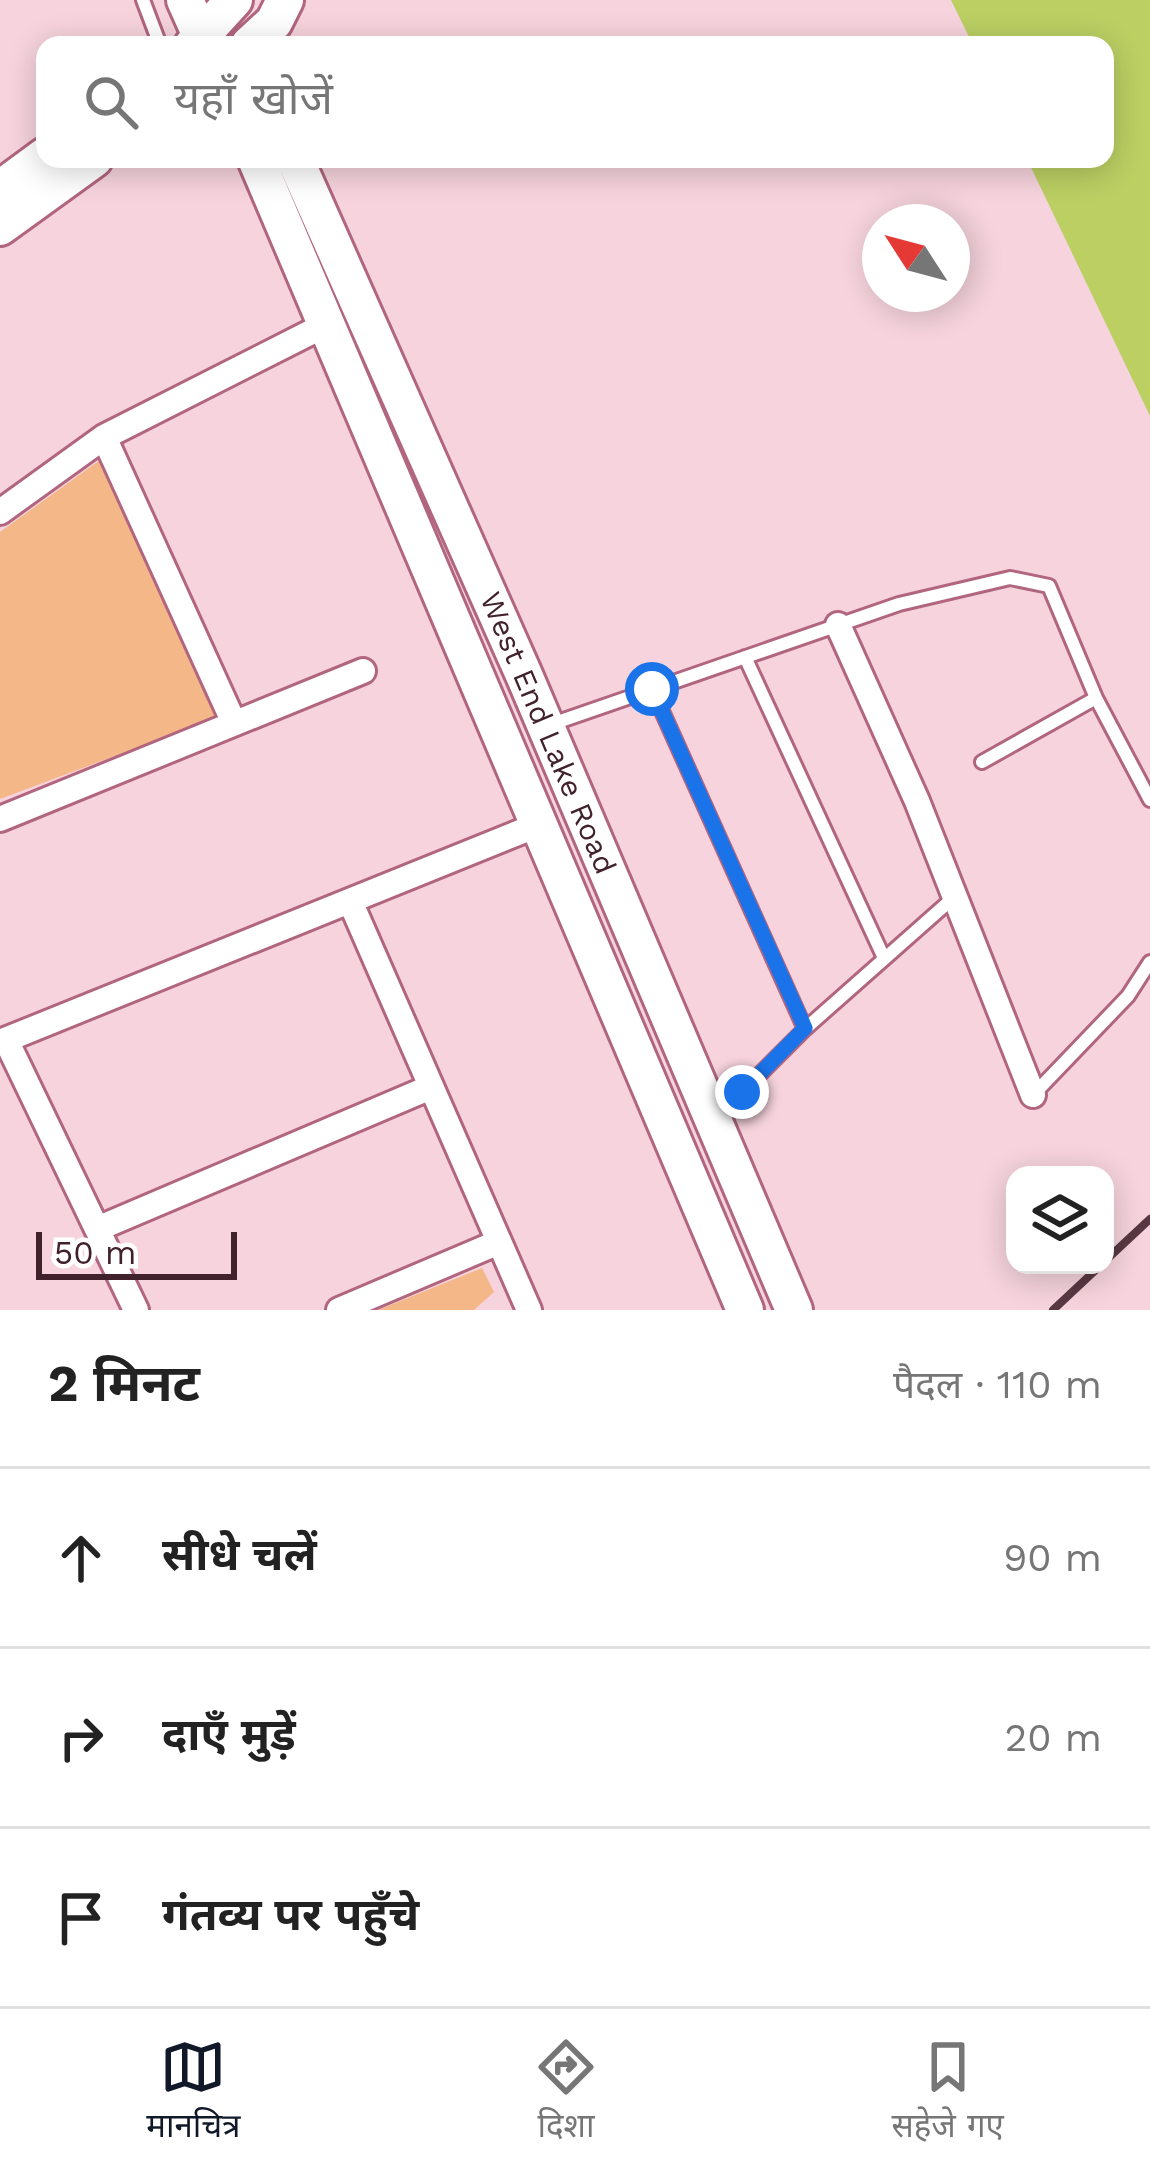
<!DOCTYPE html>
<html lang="hi">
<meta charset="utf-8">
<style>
body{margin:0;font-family:"Work Sans","Noto Sans Devanagari",sans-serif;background:#f2f2f2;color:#222}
.controls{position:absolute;right:36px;bottom:36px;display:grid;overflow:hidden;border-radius:24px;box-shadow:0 6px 30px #0003}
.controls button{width:108px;height:108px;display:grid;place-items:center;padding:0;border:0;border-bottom:3px solid #e0e0e0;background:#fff;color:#222;font:60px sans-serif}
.compass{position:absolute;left:862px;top:204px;width:108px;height:108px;border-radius:50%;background:#fff;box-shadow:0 6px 30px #0003;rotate:306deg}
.scale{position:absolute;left:36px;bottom:30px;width:201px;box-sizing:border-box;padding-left:12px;border:6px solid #41212c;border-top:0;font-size:33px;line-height:42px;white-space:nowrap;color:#41212c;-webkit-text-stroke:9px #fff;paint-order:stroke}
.stop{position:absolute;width:36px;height:36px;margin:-27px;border:9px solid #1a73e8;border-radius:50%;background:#fff}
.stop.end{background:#1a73e8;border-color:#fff;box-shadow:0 3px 12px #0008}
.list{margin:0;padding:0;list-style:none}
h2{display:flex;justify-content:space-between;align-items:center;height:156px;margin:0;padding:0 48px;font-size:51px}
h2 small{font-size:39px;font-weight:400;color:#767676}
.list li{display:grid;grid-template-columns:78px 1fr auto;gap:36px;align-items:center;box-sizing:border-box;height:180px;padding:0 48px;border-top:3px solid #e0e0e0}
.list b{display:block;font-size:45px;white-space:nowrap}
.list em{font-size:39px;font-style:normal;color:#767676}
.icon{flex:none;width:66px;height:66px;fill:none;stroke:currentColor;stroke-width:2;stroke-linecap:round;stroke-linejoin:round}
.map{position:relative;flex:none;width:1150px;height:1310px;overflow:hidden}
.search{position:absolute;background:#fff;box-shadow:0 6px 30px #0003;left:36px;right:36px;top:36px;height:132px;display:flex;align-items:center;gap:30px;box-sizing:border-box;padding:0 42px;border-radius:24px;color:#767676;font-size:45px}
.sheet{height:696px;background:#fff}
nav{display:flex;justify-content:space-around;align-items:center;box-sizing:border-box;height:168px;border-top:3px solid #e0e0e0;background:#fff;font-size:33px;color:#767676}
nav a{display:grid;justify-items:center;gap:6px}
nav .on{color:#111827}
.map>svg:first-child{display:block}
.green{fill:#f4b787}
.water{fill:#bbcf63}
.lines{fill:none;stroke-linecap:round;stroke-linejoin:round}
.lane-casing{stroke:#b1657f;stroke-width:18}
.street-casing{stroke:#b1657f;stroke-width:30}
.secondary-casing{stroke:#b1657f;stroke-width:42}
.lane{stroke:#fff;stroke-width:12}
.street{stroke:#fff;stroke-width:24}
.secondary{stroke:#fff;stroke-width:36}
.rail{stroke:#583843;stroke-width:8}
.route{stroke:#1a73e8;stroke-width:15}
.labels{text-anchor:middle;stroke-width:9;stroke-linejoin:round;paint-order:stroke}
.street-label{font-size:30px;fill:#41212c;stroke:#fff}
</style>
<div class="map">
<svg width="1150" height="1310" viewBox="0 0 1150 1310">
<rect width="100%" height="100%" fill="#f6d3dd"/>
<path class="green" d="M 100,460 L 219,717 L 0,799 L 0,532 Z
M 482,1268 L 494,1292 L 474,1310 L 378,1310 Z"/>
<path class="water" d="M 951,0 L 1150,0 L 1150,416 L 1027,159 L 1105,159 L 1105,45 L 973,45 Z"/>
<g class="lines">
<g class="lane-casing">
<path id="lane" d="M 143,0 L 160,45
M 745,657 L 884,958
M 652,689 L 805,1029
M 552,724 L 899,604 L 1010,578 L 1049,586 L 1096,698 L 1150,800
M 982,762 L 1096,698
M 742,1092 L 805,1029 L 952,899
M 1034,1094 L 1128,996 L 1150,962"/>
</g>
<g class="street-casing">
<path id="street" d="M 104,437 L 234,723
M 0,512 L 104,437 L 327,324
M 838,625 L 917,801 L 1033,1095
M 0,819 L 363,671
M 350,901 L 529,1310
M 6,1040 L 136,1310
M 0,1042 L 540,824
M 97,1229 L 431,1087
M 339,1310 L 499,1242"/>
</g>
<g class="secondary-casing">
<path id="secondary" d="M 185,0 L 205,45
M 193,45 L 234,0
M 249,45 L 274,22 L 285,0
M 256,159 L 745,1310
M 295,159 L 524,675 L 794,1310
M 0,189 L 45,156
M 0,227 L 94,159"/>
</g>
<use href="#lane" class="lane"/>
<use href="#street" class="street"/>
<use href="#secondary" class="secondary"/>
<path class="rail" d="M 1105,1261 L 1150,1219
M 1053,1310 L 1101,1265"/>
</g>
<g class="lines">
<path class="route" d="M 652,689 L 805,1028 L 742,1092"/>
</g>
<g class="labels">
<g class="street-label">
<text transform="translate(548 733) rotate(67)" y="10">West End Lake Road</text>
</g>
</g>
</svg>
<div class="controls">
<button><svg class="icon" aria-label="layers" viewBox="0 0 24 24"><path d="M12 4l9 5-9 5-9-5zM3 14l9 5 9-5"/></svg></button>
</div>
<svg class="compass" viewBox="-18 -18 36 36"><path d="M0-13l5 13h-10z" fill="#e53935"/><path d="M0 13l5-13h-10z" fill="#767676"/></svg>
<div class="scale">50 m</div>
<div class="stop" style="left:652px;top:689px"></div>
<div class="stop end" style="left:742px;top:1092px"></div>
<div class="search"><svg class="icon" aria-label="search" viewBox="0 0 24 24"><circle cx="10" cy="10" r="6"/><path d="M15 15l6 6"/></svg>यहाँ खोजें</div>
</div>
<section class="sheet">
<h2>2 मिनट<small>पैदल · 110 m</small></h2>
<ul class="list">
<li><svg class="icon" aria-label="ahead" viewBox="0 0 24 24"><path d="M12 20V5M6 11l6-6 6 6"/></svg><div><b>सीधे चलें</b></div><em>90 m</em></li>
<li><svg class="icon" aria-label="right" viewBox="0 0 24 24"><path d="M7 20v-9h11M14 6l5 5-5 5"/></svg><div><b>दाएँ मुड़ें</b></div><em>20 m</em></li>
<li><svg class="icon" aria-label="arrive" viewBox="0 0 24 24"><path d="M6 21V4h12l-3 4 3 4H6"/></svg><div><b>गंतव्य पर पहुँचे</b></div></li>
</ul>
</section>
<nav>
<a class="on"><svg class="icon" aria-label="map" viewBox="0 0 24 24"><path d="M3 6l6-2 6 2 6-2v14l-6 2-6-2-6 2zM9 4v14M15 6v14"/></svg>मानचित्र</a>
<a><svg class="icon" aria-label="directions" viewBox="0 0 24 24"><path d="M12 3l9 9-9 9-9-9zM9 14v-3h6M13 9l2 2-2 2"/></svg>दिशा</a>
<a><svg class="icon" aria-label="saved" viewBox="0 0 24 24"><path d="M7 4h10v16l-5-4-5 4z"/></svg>सहेजे गए</a>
</nav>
